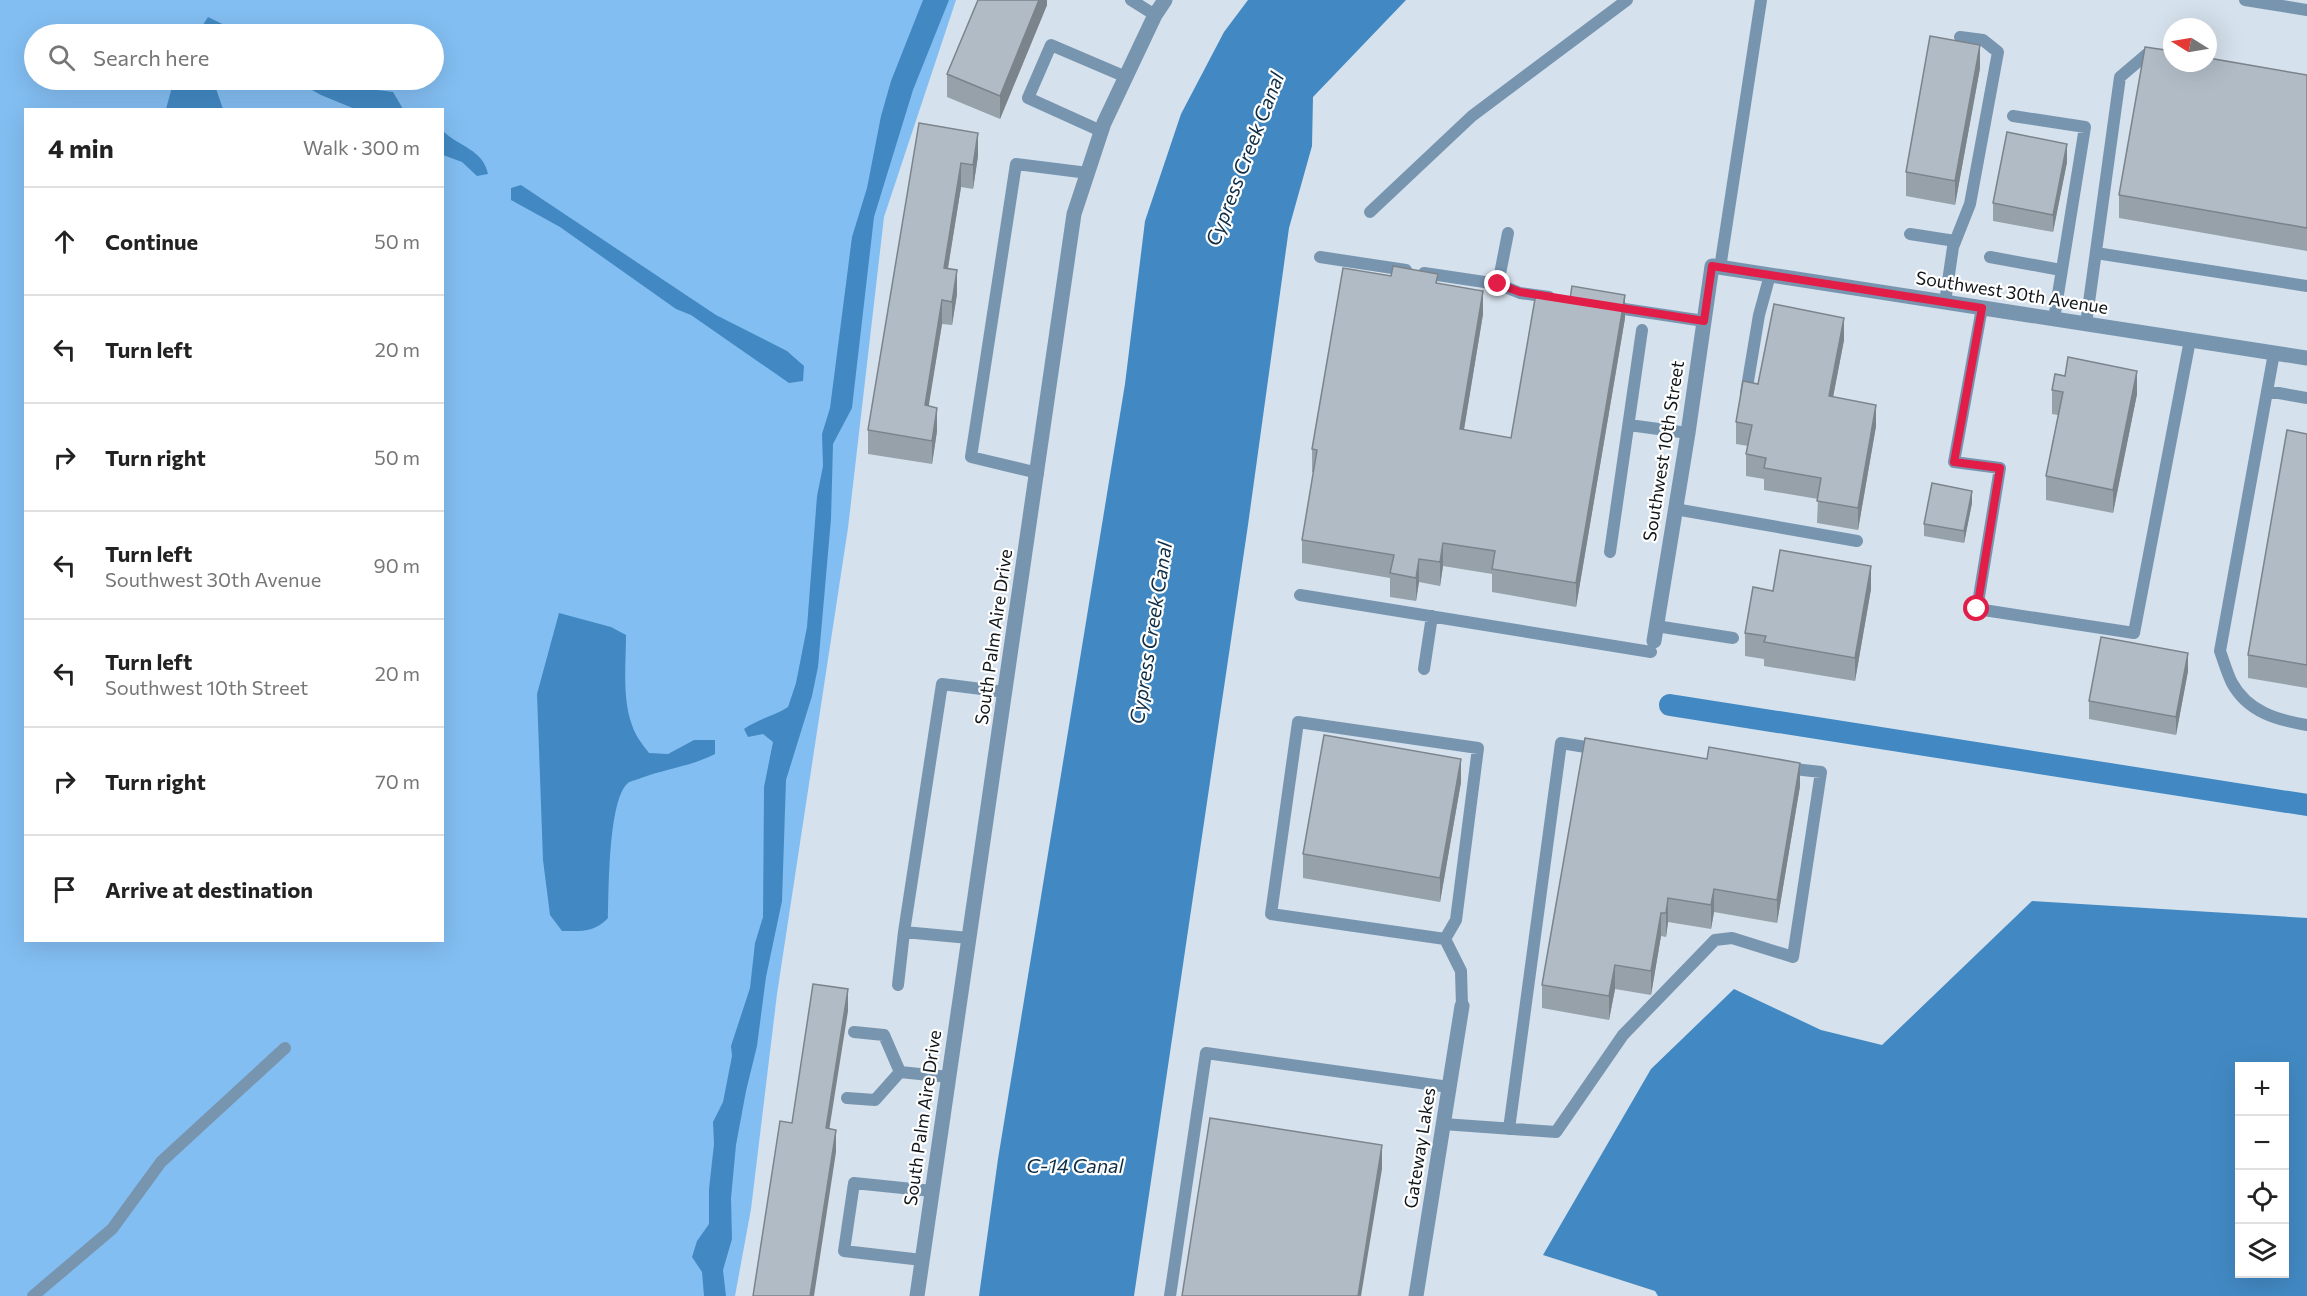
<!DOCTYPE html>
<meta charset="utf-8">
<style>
body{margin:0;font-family:Commissioner,sans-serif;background:#f2f2f2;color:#222}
.controls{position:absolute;right:18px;bottom:18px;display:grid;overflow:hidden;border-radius:0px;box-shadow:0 6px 24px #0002}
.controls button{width:54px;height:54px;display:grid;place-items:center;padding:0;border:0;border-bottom:2px solid #e0e0e0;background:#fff;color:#222;font:30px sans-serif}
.compass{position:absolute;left:2163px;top:18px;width:54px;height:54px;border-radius:50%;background:#fff;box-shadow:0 6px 24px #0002;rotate:281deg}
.stop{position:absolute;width:18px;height:18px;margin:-14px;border:4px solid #e11d48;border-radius:50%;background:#fff}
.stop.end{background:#e11d48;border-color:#fff;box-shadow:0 2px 6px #0008}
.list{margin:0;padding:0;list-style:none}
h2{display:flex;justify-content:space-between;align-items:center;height:78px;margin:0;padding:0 24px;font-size:26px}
h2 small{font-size:20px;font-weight:400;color:#767676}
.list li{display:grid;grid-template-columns:39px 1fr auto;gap:18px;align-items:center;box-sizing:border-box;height:108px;padding:0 24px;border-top:2px solid #e0e0e0}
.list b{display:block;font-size:22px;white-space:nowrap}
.list p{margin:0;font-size:20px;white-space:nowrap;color:#767676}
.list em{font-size:20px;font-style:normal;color:#767676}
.icon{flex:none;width:33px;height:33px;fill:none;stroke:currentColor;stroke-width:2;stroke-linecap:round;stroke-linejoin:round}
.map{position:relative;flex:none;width:2307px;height:1296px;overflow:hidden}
.search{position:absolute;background:#fff;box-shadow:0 6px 24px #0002;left:24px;top:24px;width:420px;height:66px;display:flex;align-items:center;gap:15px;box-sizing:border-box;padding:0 21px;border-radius:33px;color:#767676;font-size:22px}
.panel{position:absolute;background:#fff;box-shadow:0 6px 24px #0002;left:24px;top:108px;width:420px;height:834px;border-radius:0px}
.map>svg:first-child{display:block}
.green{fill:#83bef2;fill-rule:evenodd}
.water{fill:#4289c3;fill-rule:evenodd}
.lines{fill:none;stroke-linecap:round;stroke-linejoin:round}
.canal{stroke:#4289c3;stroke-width:22}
.lane{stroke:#7895b0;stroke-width:12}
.street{stroke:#7895b0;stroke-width:15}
.wall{fill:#97a1aa}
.shaded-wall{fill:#7b838b}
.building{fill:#b0bbc6;stroke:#7b838b;stroke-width:1.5}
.route{stroke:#e11d48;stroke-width:8}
.labels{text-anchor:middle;stroke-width:4.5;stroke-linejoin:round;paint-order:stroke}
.street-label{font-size:18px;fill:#111619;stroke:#fff}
.water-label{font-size:20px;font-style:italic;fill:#0f2e46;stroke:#fff}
</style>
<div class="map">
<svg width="2307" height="1296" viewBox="0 0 2307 1296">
<rect width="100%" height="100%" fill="#d5e1ec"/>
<path class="green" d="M 0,0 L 956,0 L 884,217 L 848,528 L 777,994 L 751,1209 L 735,1296 L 0,1296 ZM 34,34 L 434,34 L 434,80 L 34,80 ZM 26,110 L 442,110 L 442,940 L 26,940 Z"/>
<path class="water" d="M 923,0 L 949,0 L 913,90 L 874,217 L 852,408 L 833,444 L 831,519 L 818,667 L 812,696 L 786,780 L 782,901 L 766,977 L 757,1046 L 746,1091 L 736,1145 L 731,1198 L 732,1239 L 723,1270 L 726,1296 L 704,1296 L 702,1272 L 692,1257 L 697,1241 L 709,1224 L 709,1189 L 714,1144 L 713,1122 L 723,1102 L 732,1056 L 731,1046 L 750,988 L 755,943 L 763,917 L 764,787 L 773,742 L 763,734 L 748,737 L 744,729 C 758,719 774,716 788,707 L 796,683 L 807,627 L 817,496 L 823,466 L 822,434 L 830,408 L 852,237 L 867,188 L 881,116 L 891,81 Z
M 1248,0 L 1406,0 L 1313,97 L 1312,146 L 1289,228 L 1248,525 L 1134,1296 L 979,1296 L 998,1159 L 1125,384 L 1145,221 L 1181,114 L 1224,32 Z
M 208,17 L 243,34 L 197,34 Z
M 174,80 L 213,80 L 223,109 L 166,109 Z
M 294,80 L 349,80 L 369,89 L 393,92 L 403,109 L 355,109 L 321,95 Z
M 443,131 C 459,147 483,149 488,174 L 477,176 L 462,162 L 443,155 Z
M 521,185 L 716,315 L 787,351 L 804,366 L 803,381 L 789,383 L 691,315 L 676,309 L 560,227 L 511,200 L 511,188 Z
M 559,613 L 611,627 L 626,635 C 626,663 622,698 632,725 C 635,735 642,744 649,753 L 668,754 L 694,740 L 715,740 L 715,754 C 692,766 665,769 641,778 C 637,780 630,781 628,783 C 608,800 609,891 608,918 C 594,933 581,931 562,931 L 550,915 L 543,860 L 537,694 Z
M 2032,901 L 2307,918 L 2307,1296 L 1658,1296 L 1655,1291 L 1543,1255 L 1651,1069 L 1734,989 L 1821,1030 L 1882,1045 ZM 2240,1066 L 2284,1066 L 2284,1274 L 2240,1274 Z"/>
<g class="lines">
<path class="canal" d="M 1670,705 L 2307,805"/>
<path class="lane" d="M 1131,0 L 1155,15
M 2245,0 L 2307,10
M 2013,116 L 2085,127 L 2054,319
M 1101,131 L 1028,98 L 1051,45 L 1126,77
M 1370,212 L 1472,116 L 1627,0
M 1910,234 L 1955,241
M 2096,253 L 2307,286
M 1320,257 L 1406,270
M 1990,257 L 2061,270
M 1720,268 L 1761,0
M 1424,273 L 1498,284 L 1508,233
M 1498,284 L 1520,293 L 1549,297
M 1945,302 L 1953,247 L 1970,204 L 1998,52 L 1983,40 L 1960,37
M 1611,307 L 1704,321
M 1982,308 L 1954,462 L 2000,468 L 1977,609 L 2134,633 L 2190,340
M 2086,324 L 2120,77 L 2147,54 L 2172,58
M 2274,353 L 2220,651 C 2224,662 2227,673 2232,683 C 2248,712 2277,720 2307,725
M 2267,391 L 2307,398
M 1746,393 L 1759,315 L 1770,275
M 1629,425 L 1688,433
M 1038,473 L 971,457 L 1016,164 L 1088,173
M 1675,509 L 1857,541
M 1610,552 L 1642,330
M 1300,595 L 1651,652
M 1656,626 L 1733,638
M 1424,669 L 1432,616
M 969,938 L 904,932 L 942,684 L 1005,692
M 1445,939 L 1456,920 L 1478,748 L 1298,722 L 1271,914 L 1445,939 L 1461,971 L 1462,1006
M 898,985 L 904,932
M 854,1032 L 884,1035 L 900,1072
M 847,1098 L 875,1100 L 900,1072 L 949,1077
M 1443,1124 L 1556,1132 L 1623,1035 L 1715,940 L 1732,938 L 1793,957 L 1821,772 L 1785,768
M 1509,1129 L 1561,743 L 1598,749
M 922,1260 L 844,1251 L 854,1183 L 932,1191
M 33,1296 L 112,1229 L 161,1162 L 285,1048
M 1170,1296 L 1206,1053 L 1449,1087"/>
<path class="street" d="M 1654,641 L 1688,433 L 1712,266 L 2307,358
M 917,1296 L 1074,214 L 1104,123 L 1155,15 L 1165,0
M 1416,1296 L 1462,1006"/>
</g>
<path class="wall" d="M 1047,0 L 1047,5 L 1000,119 L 947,97 L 947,74 Z
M 1980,68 L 1955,205 L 1906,196 L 1906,172 Z
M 2307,75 L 2307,251 L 2119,218 L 2119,195 Z
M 919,123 L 978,156 L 973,189 L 961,187 L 948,269 L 957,294 L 952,325 L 942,324 L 928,406 L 937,431 L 932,464 L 868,454 L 868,430 Z
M 2067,162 L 2053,232 L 1993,221 L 1993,203 Z
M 1438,283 L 1483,314 L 1464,430 L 1511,438 L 1625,318 L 1576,607 L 1492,592 L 1492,574 L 1443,566 L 1440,586 L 1419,582 L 1416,601 L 1390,597 L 1390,578 L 1302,563 L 1302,540 L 1314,472 L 1312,472 L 1312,449 Z
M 1844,340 L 1833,397 L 1876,426 L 1858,530 L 1817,523 L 1818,499 L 1764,490 L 1764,479 L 1746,476 L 1746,454 L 1748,446 L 1736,444 L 1736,422 L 1758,384 Z
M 2052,390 L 2137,394 L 2113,513 L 2046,500 L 2046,476 L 2058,415 L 2052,414 Z
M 2307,434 L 2307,688 L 2248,678 L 2248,655 Z
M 1972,503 L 1964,543 L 1924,536 L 1924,524 Z
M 1871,589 L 1855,681 L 1764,666 L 1764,659 L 1745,656 L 1745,633 L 1773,591 Z
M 2188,671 L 2176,735 L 2089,719 L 2089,701 Z
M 1461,782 L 1440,902 L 1303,878 L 1303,854 Z
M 1800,786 L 1777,923 L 1714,912 L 1711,929 L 1668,922 L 1666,937 L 1661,936 L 1651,995 L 1615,989 L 1609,1020 L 1542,1008 L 1542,985 Z"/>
<path class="shaded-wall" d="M 1039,0 L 1047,0 L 1047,5 L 1000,119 L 1000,96 Z
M 1980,45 L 1980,68 L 1955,205 L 1955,181 Z
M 978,133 L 978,156 L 973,189 L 973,165 Z
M 2067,144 L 2067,162 L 2053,232 L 2053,215 Z
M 961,163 L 961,187 L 944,291 L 944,268 Z
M 957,270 L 957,294 L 952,325 L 952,302 Z
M 1483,291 L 1483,314 L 1460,453 L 1460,429 Z
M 1625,295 L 1625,318 L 1576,607 L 1576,583 Z
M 942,300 L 942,324 L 925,429 L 925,405 Z
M 1844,318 L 1844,340 L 1829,418 L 1829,396 Z
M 2137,371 L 2137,394 L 2113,513 L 2113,490 Z
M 1876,405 L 1876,426 L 1858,530 L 1858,508 Z
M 937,408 L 937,431 L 932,464 L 932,441 Z
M 1972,491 L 1972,503 L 1964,543 L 1964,531 Z
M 1443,543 L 1443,566 L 1440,586 L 1440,562 Z
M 1419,559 L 1419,582 L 1416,601 L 1416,578 Z
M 1871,566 L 1871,589 L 1855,681 L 1855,658 Z
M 2188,653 L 2188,671 L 2176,735 L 2176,717 Z
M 1461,759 L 1461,782 L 1440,902 L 1440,878 Z
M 1800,763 L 1800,786 L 1777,923 L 1777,900 Z
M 1714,889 L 1714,912 L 1711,929 L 1711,905 Z
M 1668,898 L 1668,922 L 1666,937 L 1666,913 Z
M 1661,913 L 1661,936 L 1651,995 L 1651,971 Z
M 1615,965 L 1615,989 L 1609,1020 L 1609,996 Z
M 848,989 L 848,1011 L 826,1150 L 826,1128 Z
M 836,1130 L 836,1152 L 814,1296 L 810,1296 Z
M 1382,1145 L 1382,1169 L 1361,1296 L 1358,1296 Z"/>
<path class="building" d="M 978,0 L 1039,0 L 1000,96 L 947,74 Z
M 1930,36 L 1980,45 L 1955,181 L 1906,172 Z
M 2145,47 L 2172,51 L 2172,63 L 2208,63 L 2208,58 L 2307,75 L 2307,228 L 2119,195 Z
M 919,123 L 978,133 L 973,165 L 961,163 L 944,268 L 957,270 L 952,302 L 942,300 L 925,405 L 937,408 L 932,441 L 868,430 Z
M 2007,132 L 2067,144 L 2053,215 L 1993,203 Z
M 1393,266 L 1438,274 L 1436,283 L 1483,291 L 1460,429 L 1511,438 L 1536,293 L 1570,299 L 1572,286 L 1625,295 L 1576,583 L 1492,569 L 1495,551 L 1443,543 L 1440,562 L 1419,559 L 1416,578 L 1390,573 L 1394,555 L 1302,540 L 1317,450 L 1312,449 L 1343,268 L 1391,276 Z
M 1774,304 L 1844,318 L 1829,396 L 1876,405 L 1858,508 L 1817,501 L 1821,478 L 1764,468 L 1766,458 L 1746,454 L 1752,425 L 1736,422 L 1743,381 L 1758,384 Z
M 2068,357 L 2137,371 L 2113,490 L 2046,476 L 2063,392 L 2052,390 L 2055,374 L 2065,376 Z
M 2287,430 L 2307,434 L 2307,665 L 2248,655 Z
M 1932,483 L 1972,491 L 1964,531 L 1924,524 Z
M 1780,550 L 1871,566 L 1855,658 L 1764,642 L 1766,636 L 1745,633 L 1753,587 L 1773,591 Z
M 2101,637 L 2188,653 L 2176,717 L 2089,701 Z
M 1324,735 L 1461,759 L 1440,878 L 1303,854 Z
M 1585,738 L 1707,759 L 1709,747 L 1800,763 L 1777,900 L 1714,889 L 1711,905 L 1668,898 L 1666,913 L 1661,913 L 1651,971 L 1615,965 L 1609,996 L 1542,985 Z
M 813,984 L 848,989 L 826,1128 L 836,1130 L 810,1296 L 753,1296 L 780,1121 L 792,1123 Z
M 1210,1118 L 1382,1145 L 1358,1296 L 1182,1296 Z"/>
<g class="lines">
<path class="route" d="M 1498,284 L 1520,292 L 1704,321 L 1712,266 L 1982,308 L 1954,462 L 2000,468 L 1977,609"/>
</g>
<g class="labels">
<g class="street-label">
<text transform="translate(2012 293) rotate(9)" y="6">Southwest 30th Avenue</text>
<text transform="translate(1664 451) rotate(-81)" y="6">Southwest 10th Street</text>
<text transform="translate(994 637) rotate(-82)" y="6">South Palm Aire Drive</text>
<text transform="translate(923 1118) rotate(-82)" y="6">South Palm Aire Drive</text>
<text transform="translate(1420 1148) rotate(-81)" y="6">Gateway Lakes</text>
</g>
<g class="water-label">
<text transform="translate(1245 159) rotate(-69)" y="7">Cypress Creek Canal</text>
<text transform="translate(1151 633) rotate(-81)" y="7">Cypress Creek Canal</text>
<text x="1075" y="1173">C-14 Canal</text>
</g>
</g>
</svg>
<div class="controls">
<button>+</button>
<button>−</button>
<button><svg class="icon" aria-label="locate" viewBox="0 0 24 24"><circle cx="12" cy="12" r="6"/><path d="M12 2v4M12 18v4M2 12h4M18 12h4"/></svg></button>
<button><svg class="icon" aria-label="layers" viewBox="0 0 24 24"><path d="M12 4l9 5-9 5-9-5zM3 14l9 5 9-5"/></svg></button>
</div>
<svg class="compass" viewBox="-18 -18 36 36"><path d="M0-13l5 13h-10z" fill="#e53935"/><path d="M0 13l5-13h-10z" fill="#767676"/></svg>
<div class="stop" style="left:1977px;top:609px"></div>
<div class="stop end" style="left:1498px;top:284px"></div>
<div class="search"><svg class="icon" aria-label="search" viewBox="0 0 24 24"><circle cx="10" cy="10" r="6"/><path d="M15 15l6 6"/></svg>Search here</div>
<section class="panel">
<h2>4 min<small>Walk · 300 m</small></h2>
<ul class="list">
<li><svg class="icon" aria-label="ahead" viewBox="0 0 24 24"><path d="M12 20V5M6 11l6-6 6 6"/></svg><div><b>Continue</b></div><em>50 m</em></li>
<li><svg class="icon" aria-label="left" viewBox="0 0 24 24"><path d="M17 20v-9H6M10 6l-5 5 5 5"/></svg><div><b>Turn left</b></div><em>20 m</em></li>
<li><svg class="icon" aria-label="right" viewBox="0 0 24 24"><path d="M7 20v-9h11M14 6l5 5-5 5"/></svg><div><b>Turn right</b></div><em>50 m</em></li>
<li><svg class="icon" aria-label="left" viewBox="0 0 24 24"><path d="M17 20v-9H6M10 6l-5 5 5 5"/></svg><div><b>Turn left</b><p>Southwest 30th Avenue</p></div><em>90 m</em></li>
<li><svg class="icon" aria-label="left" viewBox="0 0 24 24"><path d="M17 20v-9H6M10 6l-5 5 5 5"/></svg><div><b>Turn left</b><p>Southwest 10th Street</p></div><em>20 m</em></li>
<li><svg class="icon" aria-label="right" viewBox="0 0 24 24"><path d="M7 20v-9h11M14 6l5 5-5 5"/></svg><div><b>Turn right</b></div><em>70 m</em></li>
<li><svg class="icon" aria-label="arrive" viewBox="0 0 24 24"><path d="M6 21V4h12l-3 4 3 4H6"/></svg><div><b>Arrive at destination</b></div></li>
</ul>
</section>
</div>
